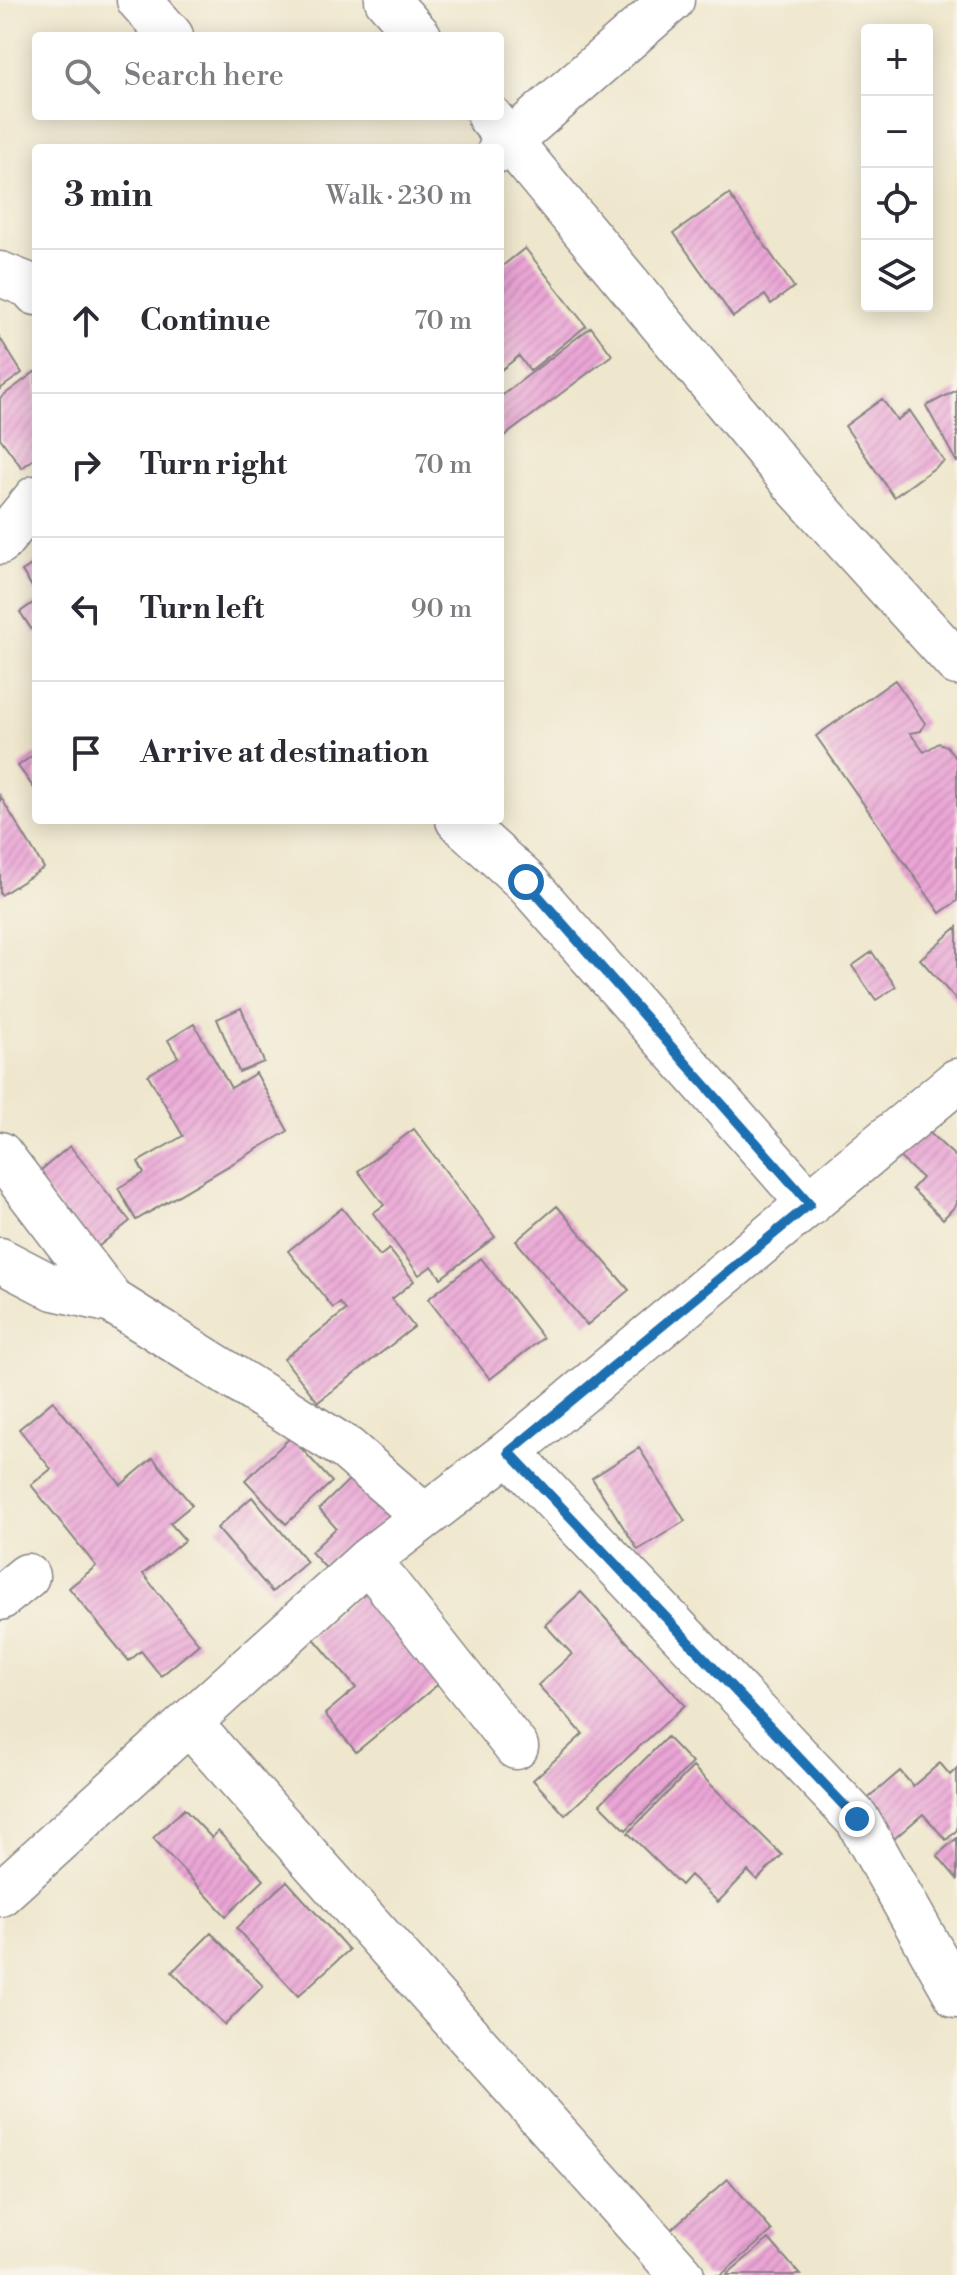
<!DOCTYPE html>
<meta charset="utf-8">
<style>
body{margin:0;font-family:"Libre Bodoni",serif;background:#f2f2f3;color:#2b2b33}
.controls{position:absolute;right:24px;top:24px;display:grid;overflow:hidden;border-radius:8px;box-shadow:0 4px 20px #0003}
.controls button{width:72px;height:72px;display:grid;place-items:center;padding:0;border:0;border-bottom:2px solid #e1e1e2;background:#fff;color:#2b2b33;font:40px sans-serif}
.stop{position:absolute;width:24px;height:24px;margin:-18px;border:6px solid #1f6fb2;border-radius:50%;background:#fff}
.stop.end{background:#1f6fb2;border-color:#fff;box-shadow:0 2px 8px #0008}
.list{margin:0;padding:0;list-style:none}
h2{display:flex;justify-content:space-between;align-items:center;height:104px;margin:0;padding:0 32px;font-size:34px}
h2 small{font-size:26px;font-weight:400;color:#7c7c81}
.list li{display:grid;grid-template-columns:52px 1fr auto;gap:24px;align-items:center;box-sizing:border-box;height:144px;padding:0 32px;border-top:2px solid #e1e1e2}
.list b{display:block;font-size:30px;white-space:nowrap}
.list em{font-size:26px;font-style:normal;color:#7c7c81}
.icon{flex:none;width:44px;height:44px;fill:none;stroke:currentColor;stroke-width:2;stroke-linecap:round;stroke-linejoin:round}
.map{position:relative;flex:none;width:957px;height:2275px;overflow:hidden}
.search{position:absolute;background:#fff;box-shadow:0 4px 20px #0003;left:32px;top:32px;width:472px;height:88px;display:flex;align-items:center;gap:20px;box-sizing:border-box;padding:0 28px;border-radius:8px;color:#7c7c81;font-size:30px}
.panel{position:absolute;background:#fff;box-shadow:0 4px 20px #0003;left:32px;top:144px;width:472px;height:680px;border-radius:8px}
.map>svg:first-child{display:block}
.building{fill:url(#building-hatch)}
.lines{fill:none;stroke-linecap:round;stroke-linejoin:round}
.minor-casing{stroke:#888484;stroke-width:47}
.minor{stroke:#fff;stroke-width:44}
.route{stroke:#1f6fb2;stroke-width:10}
</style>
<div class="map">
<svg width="957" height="2275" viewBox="0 0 957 2275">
<defs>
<pattern id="building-hatch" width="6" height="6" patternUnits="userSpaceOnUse" patternTransform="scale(2)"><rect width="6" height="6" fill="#eaa5d5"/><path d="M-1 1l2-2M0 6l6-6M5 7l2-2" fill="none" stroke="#c88eb8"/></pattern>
</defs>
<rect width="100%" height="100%" fill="#f7f3e8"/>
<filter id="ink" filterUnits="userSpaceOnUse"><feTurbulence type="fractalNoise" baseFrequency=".0125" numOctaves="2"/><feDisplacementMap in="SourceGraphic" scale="16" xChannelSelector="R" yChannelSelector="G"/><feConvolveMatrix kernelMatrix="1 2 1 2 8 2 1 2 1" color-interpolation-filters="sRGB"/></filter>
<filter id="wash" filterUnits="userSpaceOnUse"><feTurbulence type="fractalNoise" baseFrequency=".006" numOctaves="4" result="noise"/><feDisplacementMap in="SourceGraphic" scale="32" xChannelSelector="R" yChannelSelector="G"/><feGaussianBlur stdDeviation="1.8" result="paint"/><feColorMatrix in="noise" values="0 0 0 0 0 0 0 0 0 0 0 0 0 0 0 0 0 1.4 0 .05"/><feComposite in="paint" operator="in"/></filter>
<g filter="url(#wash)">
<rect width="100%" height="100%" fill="#efe7cd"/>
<g id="blocks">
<path class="building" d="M 729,194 L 794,287 L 771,304 L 765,295 L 733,317 L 674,233 Z
M 525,248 L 586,326 L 530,371 L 519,356 L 500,371 L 500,268 Z
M 591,327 L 612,355 L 502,438 L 500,397 Z
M 0,338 L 22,373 L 0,389 Z
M 36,371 L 36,457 L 22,468 L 0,438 L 0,398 Z
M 957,390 L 957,463 L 926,406 Z
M 882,399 L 897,420 L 910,411 L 944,461 L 894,497 L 845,426 Z
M 36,562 L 36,593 L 22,571 Z
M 36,601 L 36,636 L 20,612 Z
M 895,680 L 925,723 L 921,731 L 910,733 L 924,752 L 939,743 L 947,746 L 957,760 L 957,901 L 940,913 L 816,736 Z
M 36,753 L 36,791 L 18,766 Z
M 0,796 L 44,868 L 1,895 L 0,893 Z
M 957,927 L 957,1001 L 920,959 Z
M 872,952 L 896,987 L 876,1000 L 852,966 Z
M 241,1008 L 264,1062 L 239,1072 L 217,1019 Z
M 194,1024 L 231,1088 L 256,1073 L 288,1131 L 136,1220 L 118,1188 L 144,1173 L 138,1162 L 183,1136 L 148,1075 L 178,1057 L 168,1040 Z
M 921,1125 L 957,1158 L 957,1204 L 943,1219 L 912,1189 L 922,1178 L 895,1153 Z
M 414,1129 L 495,1237 L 441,1278 L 432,1266 L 419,1275 L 373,1213 L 384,1205 L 358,1171 Z
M 70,1146 L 130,1221 L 94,1250 L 34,1176 Z
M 557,1206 L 629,1290 L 587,1325 L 516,1241 Z
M 342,1208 L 380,1256 L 389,1249 L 414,1281 L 392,1299 L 414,1327 L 318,1402 L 284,1359 L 346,1310 L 340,1303 L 333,1308 L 288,1251 Z
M 481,1258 L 543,1338 L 490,1379 L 428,1299 Z
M 53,1401 L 121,1485 L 153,1458 L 192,1505 L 170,1523 L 185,1540 L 143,1574 L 199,1644 L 161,1676 L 141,1651 L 129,1661 L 69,1588 L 96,1566 L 31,1485 L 51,1469 L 19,1429 Z
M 291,1437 L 332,1482 L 286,1524 L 245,1480 Z
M 639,1448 L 685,1521 L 638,1550 L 592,1478 Z
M 354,1475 L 396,1520 L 335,1578 L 311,1552 L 336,1528 L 319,1509 Z
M 252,1497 L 307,1562 L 272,1592 L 217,1528 Z
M 371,1584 L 448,1676 L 356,1752 L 325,1714 L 356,1688 L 311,1635 Z
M 581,1592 L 685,1705 L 565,1815 L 533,1780 L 583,1734 L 538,1685 L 572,1654 L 545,1625 Z
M 667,1737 L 692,1763 L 626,1830 L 600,1804 Z
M 940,1763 L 950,1775 L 957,1768 L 957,1830 L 946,1840 L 923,1814 L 888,1844 L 857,1808 L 900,1771 L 913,1786 Z
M 693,1767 L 782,1855 L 757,1880 L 748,1871 L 718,1902 L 690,1875 L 681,1885 L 628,1833 Z
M 184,1809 L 212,1838 L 218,1831 L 264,1880 L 226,1916 L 153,1838 Z
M 957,1838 L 957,1879 L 937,1855 Z
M 287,1881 L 349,1950 L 298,1996 L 236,1928 Z
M 211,1933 L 263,1986 L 225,2025 L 172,1972 Z
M 728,2179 L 772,2231 L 721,2275 L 707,2275 L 669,2231 Z
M 769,2239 L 800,2275 L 726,2275 Z"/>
</g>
</g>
<g filter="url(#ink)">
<use href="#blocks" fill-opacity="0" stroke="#888484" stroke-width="2"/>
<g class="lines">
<g class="minor-casing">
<path id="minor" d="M 139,0 L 171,36
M 387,0 L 419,36
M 489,116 L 797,487 L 957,663
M 500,150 L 672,0
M 0,274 L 33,287 L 36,293
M 0,542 L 36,498
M 458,820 L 526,882 L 810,1204
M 0,1154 L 112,1301 L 347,1449 L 424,1516
M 0,1260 L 54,1288 L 112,1301
M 509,1452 L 857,1819 L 957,1996
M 368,1560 L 516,1747
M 0,1598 L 27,1576
M 189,1723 L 682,2275
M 0,1894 L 368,1560 L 509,1452 L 957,1081"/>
</g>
<use href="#minor" class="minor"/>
</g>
</g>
<g class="lines" filter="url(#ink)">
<path class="route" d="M 526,882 L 810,1204 L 509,1452 L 857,1819"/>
</g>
</svg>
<div class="controls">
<button>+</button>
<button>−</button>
<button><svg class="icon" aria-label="locate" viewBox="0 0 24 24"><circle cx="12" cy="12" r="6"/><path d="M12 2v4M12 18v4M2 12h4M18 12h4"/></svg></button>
<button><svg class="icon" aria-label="layers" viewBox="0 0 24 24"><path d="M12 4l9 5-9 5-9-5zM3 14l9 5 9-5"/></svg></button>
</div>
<div class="stop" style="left:526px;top:882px"></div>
<div class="stop end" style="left:857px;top:1819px"></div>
<div class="search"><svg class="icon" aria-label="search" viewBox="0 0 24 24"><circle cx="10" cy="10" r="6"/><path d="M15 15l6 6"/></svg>Search here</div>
<section class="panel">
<h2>3 min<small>Walk · 230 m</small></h2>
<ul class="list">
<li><svg class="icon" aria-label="ahead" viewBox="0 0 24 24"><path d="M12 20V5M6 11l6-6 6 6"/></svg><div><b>Continue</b></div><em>70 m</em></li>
<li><svg class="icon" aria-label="right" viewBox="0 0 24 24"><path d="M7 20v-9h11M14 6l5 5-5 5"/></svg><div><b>Turn right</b></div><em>70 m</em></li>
<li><svg class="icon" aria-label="left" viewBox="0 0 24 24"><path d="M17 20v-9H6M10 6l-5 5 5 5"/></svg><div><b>Turn left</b></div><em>90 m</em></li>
<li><svg class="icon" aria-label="arrive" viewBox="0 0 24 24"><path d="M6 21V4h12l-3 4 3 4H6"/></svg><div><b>Arrive at destination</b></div></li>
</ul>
</section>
</div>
